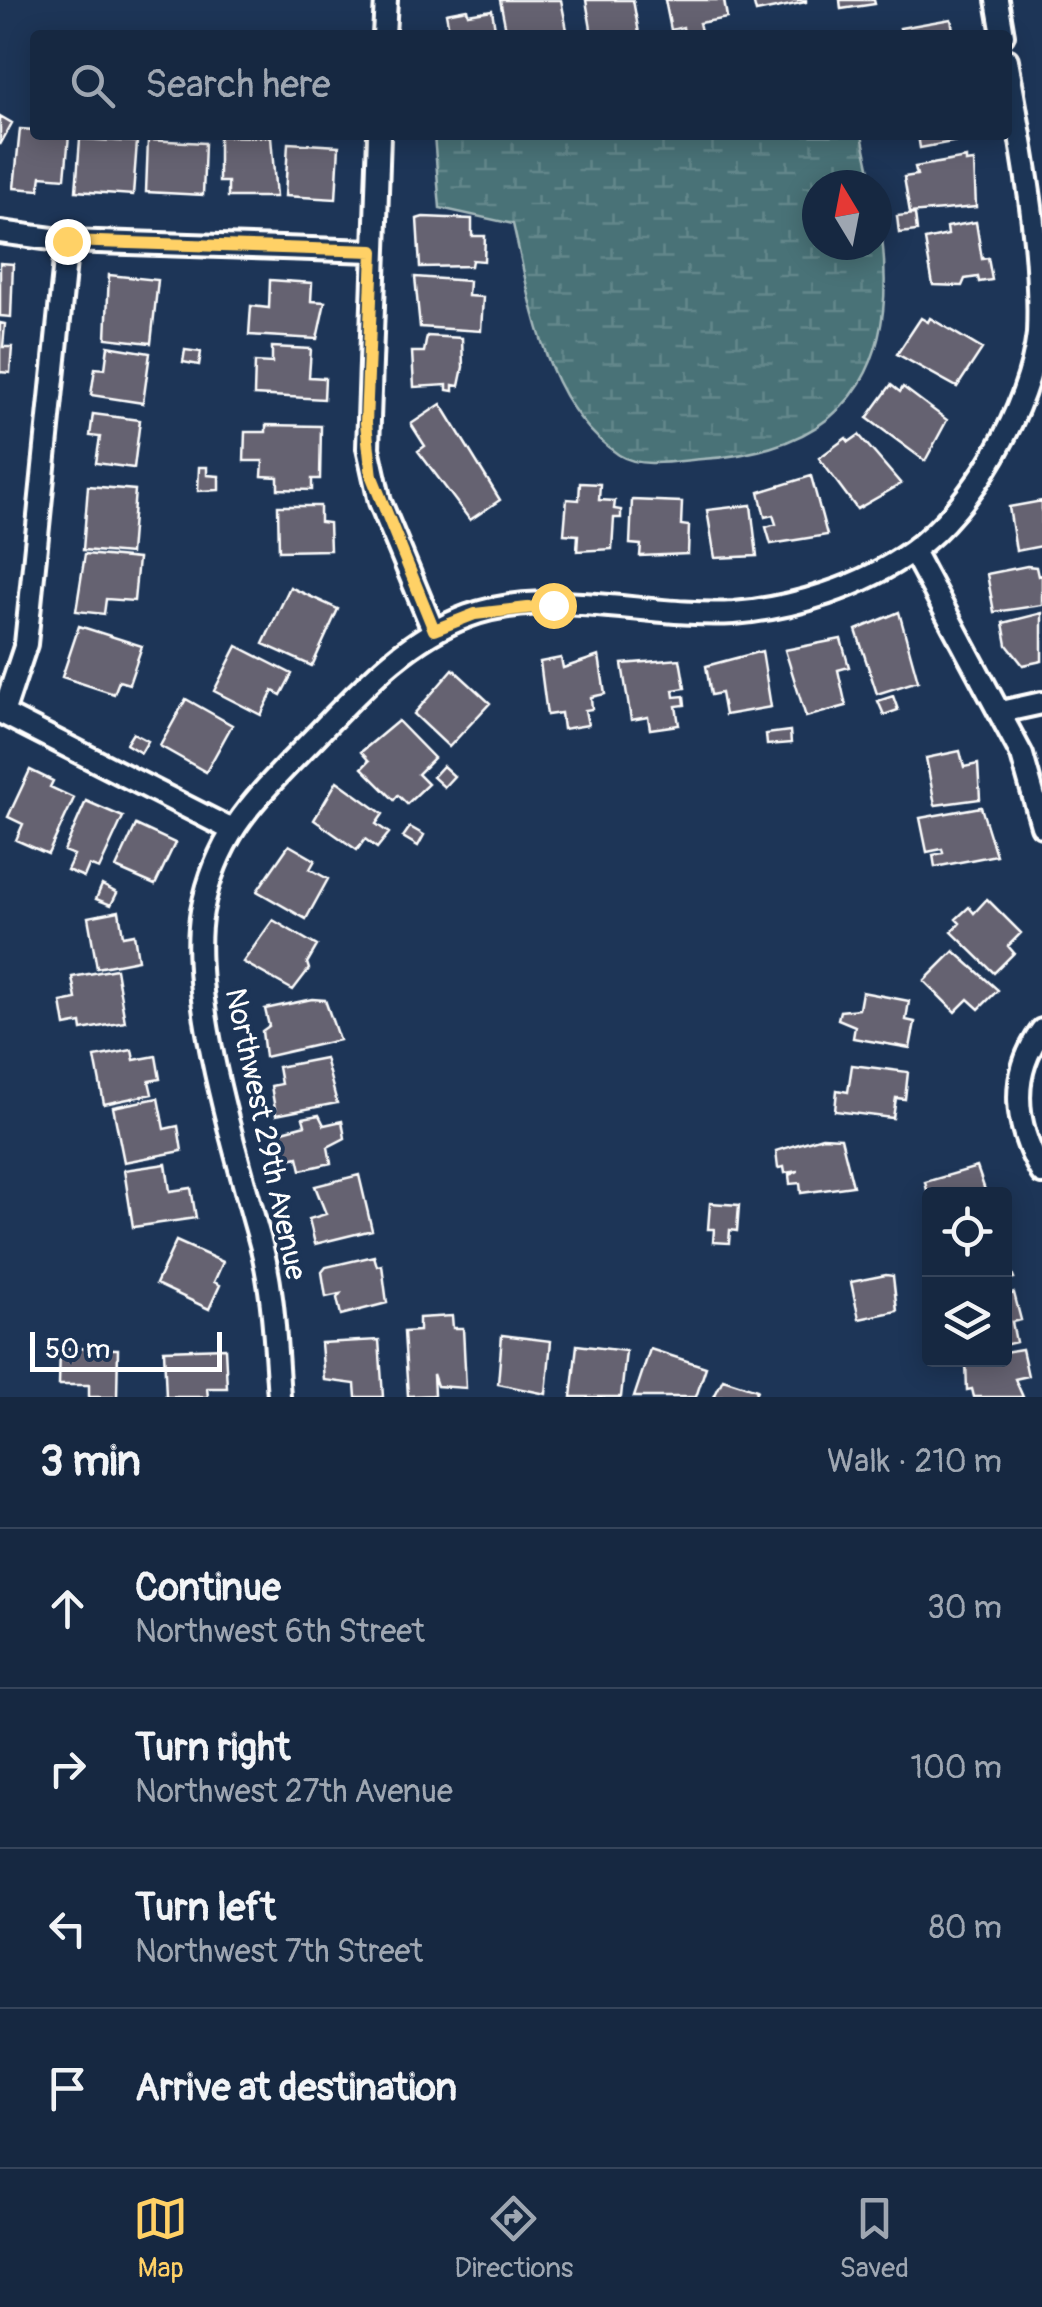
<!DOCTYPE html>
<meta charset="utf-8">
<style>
body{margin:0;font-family:Pangolin,sans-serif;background:#1f3048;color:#f1f3f6}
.controls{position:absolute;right:30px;bottom:30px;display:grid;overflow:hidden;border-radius:10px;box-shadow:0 5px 25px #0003}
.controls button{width:90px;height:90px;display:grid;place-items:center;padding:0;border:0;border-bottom:2px solid #35445a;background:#162841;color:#f1f3f6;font:50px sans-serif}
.compass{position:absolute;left:802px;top:170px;width:90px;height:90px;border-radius:50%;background:#162841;box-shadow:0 5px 25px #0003;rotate:350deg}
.scale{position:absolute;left:30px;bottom:25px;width:192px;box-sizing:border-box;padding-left:10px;border:5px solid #fff;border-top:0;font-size:28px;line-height:35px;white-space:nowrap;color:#fff;-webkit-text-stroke:8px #1d3557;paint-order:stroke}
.stop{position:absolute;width:30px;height:30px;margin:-22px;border:8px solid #ffd166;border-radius:50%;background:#fff}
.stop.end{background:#ffd166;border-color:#fff;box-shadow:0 2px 10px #0008}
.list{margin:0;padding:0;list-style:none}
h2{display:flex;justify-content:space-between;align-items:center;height:130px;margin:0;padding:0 40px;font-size:42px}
h2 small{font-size:32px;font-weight:400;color:#9ea6b1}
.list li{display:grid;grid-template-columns:65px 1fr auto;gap:30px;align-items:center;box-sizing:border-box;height:160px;padding:0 40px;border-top:2px solid #35445a}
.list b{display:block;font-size:38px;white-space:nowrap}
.list p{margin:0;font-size:32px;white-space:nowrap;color:#9ea6b1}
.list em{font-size:32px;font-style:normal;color:#9ea6b1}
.icon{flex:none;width:55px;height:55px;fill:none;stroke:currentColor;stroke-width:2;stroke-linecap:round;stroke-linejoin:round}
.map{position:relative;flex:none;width:1042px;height:1397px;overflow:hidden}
.search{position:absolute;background:#162841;box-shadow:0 5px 25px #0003;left:30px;right:30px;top:30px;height:110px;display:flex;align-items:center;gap:25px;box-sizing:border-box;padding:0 35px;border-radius:10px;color:#9ea6b1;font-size:38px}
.sheet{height:770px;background:#162841}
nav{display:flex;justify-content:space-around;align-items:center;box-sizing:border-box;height:140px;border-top:2px solid #35445a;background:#162841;font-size:28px;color:#9ea6b1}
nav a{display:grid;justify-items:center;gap:5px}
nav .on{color:#ffd166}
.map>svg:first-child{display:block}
.wetland{fill:url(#wetland-marsh);stroke:#a4b8bb;stroke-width:2.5}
.building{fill:#656271;stroke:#fff;stroke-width:2.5}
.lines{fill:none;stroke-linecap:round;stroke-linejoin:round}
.minor-casing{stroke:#fff;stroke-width:28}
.minor{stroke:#1d3557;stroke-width:20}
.route{stroke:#ffd166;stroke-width:12}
.labels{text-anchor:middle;stroke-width:8;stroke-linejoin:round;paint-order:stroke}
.street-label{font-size:30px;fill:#fff;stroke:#1d3557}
</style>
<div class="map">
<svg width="1042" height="1397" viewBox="0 0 1042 1397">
<defs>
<pattern id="wetland-marsh" width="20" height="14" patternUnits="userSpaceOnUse" patternTransform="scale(2.5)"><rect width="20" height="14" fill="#487277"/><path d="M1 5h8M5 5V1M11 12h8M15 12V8" fill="none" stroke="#63878b"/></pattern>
</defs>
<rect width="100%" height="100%" fill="#1d3557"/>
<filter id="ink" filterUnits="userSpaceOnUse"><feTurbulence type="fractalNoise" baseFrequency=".01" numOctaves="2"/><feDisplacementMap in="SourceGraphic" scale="20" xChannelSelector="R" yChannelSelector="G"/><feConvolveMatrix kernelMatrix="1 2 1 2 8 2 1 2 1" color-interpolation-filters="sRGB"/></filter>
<g filter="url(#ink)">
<path class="wetland" d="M 434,135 L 862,135 L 873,185 L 817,185 L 817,245 L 877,245 L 877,205 C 904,351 863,449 702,459 C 677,461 641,469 619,455 C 544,405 532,304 513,224 L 440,208 Z"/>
<path class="building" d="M 500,0 L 561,0 L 568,35 L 507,35 Z
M 586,0 L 633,0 L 639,33 L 592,35 Z
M 665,0 L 724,0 L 727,18 L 699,23 L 702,35 L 684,35 L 683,27 L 671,30 Z
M 753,0 L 806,0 L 806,2 L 756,12 Z
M 840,0 L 874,0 L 875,4 L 841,9 Z
M 467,9 L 468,14 L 492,10 L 496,35 L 450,35 L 446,13 Z
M 951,19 L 954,35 L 902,35 L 900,28 Z
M 0,116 L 12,123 L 0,145 Z
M 20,129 L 35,130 L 35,135 L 69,135 L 65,178 L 41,176 L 39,190 L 14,188 Z
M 918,135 L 967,135 L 968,139 L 920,148 Z
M 219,136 L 271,137 L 276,197 L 228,197 L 228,182 L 219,182 Z
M 80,139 L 137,142 L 133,195 L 76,191 Z
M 148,140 L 205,143 L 203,195 L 146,192 Z
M 288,143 L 339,146 L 336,199 L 285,196 Z
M 966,158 L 966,162 L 974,161 L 976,207 L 910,213 L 904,177 L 917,175 L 915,167 Z
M 915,214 L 917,231 L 899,233 L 897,216 Z
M 423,217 L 472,219 L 472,236 L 485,236 L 484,261 L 472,260 L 471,266 L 420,267 L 417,219 Z
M 976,222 L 982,259 L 988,258 L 992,280 L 979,282 L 978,277 L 965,279 L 962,286 L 933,285 L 925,240 L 948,235 L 947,227 Z
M 0,263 L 13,264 L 11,317 L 0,316 Z
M 109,275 L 158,280 L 151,343 L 106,338 Z
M 415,277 L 469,281 L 468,296 L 483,297 L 481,331 L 420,327 Z
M 270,280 L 312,283 L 311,301 L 325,302 L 317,339 L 249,335 L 251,306 L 269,308 Z
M 921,318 L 928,322 L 930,318 L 982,349 L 957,387 L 897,354 Z
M 0,323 L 5,324 L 3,347 L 12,347 L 10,373 L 0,372 Z
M 427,336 L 462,338 L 463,367 L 459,386 L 453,385 L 453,391 L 447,390 L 447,385 L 414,387 L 412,352 L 424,352 Z
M 108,346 L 150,353 L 143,403 L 91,395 L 95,368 L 105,369 Z
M 272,347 L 311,349 L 309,377 L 325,378 L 324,399 L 254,395 L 255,362 L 272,363 Z
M 185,350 L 201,352 L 199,365 L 183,362 Z
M 891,385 L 900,392 L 903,387 L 947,420 L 925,461 L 867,418 Z
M 441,404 L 500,500 L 470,520 L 418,451 L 425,446 L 411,424 Z
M 93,414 L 140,420 L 134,468 L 96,463 L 100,437 L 90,436 Z
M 266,425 L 321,426 L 320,479 L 312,479 L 312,490 L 278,489 L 278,477 L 262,476 L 263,461 L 244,461 L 245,432 L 266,432 Z
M 859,435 L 901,484 L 857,509 L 819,458 L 846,438 L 849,442 Z
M 199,467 L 207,467 L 207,475 L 219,476 L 219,490 L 198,491 Z
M 811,476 L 827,535 L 771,544 L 766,527 L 776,524 L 773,515 L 765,517 L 759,492 Z
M 580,483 L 600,484 L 599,500 L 615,501 L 614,509 L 621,510 L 621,518 L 614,518 L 612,549 L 577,551 L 578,535 L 564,534 L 567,499 L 579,500 Z
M 88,486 L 135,490 L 130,554 L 83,550 Z
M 632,500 L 682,502 L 681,525 L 689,526 L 688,554 L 640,556 L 641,545 L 630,544 Z
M 1042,501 L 1042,546 L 1016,551 L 1009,507 Z
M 751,505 L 757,556 L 715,558 L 707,510 Z
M 278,506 L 320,506 L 320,522 L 329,523 L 330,550 L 279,551 Z
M 85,554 L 138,559 L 134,601 L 106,599 L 104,614 L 76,611 Z
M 1027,566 L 1036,567 L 1038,576 L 1042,575 L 1042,605 L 994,612 L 987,574 Z
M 290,587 L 338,609 L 312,666 L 263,644 Z
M 899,612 L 918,681 L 877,694 L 856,630 Z
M 1042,613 L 1042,661 L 1023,665 L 1007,645 L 1003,623 Z
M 79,626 L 142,646 L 129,684 L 119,681 L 114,694 L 62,677 Z
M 841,639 L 849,667 L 838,670 L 846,706 L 806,717 L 785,650 Z
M 237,646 L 292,674 L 281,695 L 273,691 L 261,715 L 214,691 Z
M 762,651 L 771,707 L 725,715 L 721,693 L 711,695 L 706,666 Z
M 599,656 L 605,694 L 591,697 L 592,709 L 585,710 L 588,725 L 563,729 L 561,713 L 547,715 L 540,662 L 561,658 L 563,668 Z
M 680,659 L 685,688 L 673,690 L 674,697 L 684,696 L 685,705 L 676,706 L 679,725 L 650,729 L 648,717 L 631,720 L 622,664 Z
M 453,669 L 490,703 L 449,747 L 414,714 Z
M 893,696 L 898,710 L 884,715 L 878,701 Z
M 186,699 L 232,725 L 206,772 L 160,746 Z
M 398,721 L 434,758 L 418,774 L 428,784 L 407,804 L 398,795 L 394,800 L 362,768 L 369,761 L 361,752 Z
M 790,731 L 791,743 L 767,745 L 766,734 Z
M 133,733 L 148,741 L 141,753 L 126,744 Z
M 960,751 L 964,767 L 978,764 L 980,799 L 935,805 L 926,758 Z
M 443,766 L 454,776 L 444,787 L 433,777 Z
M 30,770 L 53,781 L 50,787 L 74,798 L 48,854 L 16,840 L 23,824 L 8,817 Z
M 337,781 L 383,814 L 376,824 L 389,833 L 377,848 L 365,839 L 357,850 L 314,820 Z
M 86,801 L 123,817 L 99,869 L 89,865 L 84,877 L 67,870 L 74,855 L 64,851 Z
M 981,807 L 996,855 L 935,867 L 933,855 L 943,853 L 942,849 L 927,852 L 920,818 Z
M 136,825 L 175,843 L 155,885 L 116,868 Z
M 410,827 L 424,835 L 418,846 L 403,837 Z
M 289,845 L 315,860 L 310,869 L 328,879 L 306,919 L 257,891 Z
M 102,885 L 117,893 L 111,905 L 96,899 Z
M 987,899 L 1021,933 L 1008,946 L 1014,953 L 994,973 L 952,932 L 960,923 L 956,919 L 969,907 L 974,913 Z
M 119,911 L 123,936 L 134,934 L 138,960 L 97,968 L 88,917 Z
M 273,920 L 317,946 L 307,963 L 309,969 L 293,990 L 243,962 Z
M 954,951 L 998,990 L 979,1009 L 968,999 L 955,1012 L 924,981 Z
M 116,969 L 125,1022 L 82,1030 L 81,1023 L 65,1026 L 61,1002 L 76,999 L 72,977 Z
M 862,992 L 909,1001 L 906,1020 L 915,1022 L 910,1048 L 853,1038 L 855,1026 L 838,1019 L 840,1011 L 859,1009 Z
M 312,999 L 325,1000 L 339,1040 L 265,1057 L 262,1031 L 269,1026 L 265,1009 Z
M 132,1050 L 134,1060 L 156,1056 L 160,1079 L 149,1081 L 152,1094 L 104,1104 L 95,1057 Z
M 325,1058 L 337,1103 L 276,1115 L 271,1086 L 281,1084 L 278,1067 Z
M 852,1065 L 908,1072 L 905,1099 L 896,1098 L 893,1118 L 835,1111 L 837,1090 L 848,1092 Z
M 158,1098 L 164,1129 L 178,1126 L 182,1151 L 124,1162 L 113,1107 Z
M 319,1115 L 324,1125 L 342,1121 L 345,1138 L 328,1147 L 331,1163 L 301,1170 L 298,1157 L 285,1160 L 279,1132 L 305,1125 L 303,1118 Z
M 822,1137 L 841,1138 L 853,1186 L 801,1193 L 800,1183 L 790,1184 L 789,1175 L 798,1171 L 785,1173 L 784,1167 L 778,1168 L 776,1151 Z
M 166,1164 L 170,1191 L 191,1188 L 196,1218 L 133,1227 L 124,1170 Z
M 977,1167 L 986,1193 L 993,1194 L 930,1194 L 930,1202 L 925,1182 Z
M 359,1175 L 372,1230 L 315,1244 L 309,1219 L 326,1214 L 315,1186 Z
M 710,1203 L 739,1205 L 737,1231 L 730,1230 L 729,1243 L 713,1242 L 714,1229 L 708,1229 Z
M 176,1241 L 223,1262 L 214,1282 L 220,1285 L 209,1309 L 156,1284 Z
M 1004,1252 L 1014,1278 L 1004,1280 Z
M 374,1256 L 377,1266 L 382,1265 L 387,1303 L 341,1315 L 337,1298 L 340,1294 L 326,1297 L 322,1272 L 326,1267 Z
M 886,1275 L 893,1276 L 897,1311 L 859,1319 L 851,1282 Z
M 1014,1293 L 1021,1320 L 1012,1322 L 1016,1342 L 1004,1345 L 1004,1296 Z
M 452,1316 L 453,1328 L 463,1328 L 466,1388 L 437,1386 L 433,1374 L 434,1395 L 408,1396 L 404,1332 L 419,1331 L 419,1318 Z
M 502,1335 L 551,1341 L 546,1394 L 498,1384 Z
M 379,1340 L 383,1397 L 356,1397 L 355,1384 L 324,1380 L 321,1343 Z
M 577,1345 L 626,1351 L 621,1397 L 571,1397 Z
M 60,1348 L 118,1349 L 117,1397 L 89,1397 L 89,1385 L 59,1385 Z
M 225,1348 L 227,1388 L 207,1388 L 208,1397 L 166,1397 L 164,1350 Z
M 650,1349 L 706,1367 L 696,1397 L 634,1397 Z
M 1022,1349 L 1028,1376 L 1015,1379 L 1023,1397 L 974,1397 L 972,1389 L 967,1390 L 966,1361 L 1004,1360 L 1004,1352 Z
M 723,1379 L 757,1390 L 754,1397 L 714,1397 Z"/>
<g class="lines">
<g class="minor-casing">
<path id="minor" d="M 997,0 L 1003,35
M 384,35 L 386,0
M 379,135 L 368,448 L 380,502 L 433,630
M 0,232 L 67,241 L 373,251
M 913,551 L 1022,755 L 1042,826
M 0,712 L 230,829
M 1001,712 L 1042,703
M 3,713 L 26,644 L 67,241
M 1042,1030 C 1008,1076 1015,1126 1042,1173
M 279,1397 C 275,1343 274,1289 259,1237 C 236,1154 187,994 202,911 C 217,833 255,799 307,745 C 355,696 402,640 468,616 C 550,586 648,618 734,613 C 794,608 862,587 912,551 C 973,508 1030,407 1038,334 C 1042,243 1022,149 1007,60"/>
</g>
<use href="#minor" class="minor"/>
</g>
</g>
<g class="lines" filter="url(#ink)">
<path class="route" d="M 67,241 L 373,251 L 366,423 L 372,477 L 434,630 L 475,614 L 553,605"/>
</g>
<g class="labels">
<g class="street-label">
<text transform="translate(266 1134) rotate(78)" y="10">Northwest 29th Avenue</text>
</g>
</g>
</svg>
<div class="controls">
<button><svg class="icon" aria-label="locate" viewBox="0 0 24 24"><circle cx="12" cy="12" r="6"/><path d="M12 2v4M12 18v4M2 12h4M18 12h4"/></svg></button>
<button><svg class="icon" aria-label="layers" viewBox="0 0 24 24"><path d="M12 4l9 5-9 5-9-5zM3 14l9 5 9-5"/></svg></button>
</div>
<svg class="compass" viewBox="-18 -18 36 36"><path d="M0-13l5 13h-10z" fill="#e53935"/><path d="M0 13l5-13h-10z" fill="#9ea6b1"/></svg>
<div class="scale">50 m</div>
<div class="stop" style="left:553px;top:605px"></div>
<div class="stop end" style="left:67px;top:241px"></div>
<div class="search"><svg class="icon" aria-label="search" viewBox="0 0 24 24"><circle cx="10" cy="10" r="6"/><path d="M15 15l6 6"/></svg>Search here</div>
</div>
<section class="sheet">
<h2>3 min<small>Walk · 210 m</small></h2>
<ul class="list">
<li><svg class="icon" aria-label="ahead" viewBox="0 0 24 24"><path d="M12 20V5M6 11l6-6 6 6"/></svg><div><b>Continue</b><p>Northwest 6th Street</p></div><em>30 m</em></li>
<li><svg class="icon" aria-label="right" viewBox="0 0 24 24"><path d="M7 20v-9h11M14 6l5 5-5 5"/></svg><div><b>Turn right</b><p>Northwest 27th Avenue</p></div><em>100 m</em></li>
<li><svg class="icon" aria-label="left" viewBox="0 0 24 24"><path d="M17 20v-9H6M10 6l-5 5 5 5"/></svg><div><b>Turn left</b><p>Northwest 7th Street</p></div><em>80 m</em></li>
<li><svg class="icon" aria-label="arrive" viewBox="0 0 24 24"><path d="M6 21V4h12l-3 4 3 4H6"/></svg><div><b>Arrive at destination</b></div></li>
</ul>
</section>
<nav>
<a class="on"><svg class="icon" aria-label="map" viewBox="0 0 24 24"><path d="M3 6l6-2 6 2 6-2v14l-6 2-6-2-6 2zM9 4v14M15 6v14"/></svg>Map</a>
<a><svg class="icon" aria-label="directions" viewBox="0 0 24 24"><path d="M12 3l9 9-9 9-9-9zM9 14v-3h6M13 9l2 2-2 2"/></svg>Directions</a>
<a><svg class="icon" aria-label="saved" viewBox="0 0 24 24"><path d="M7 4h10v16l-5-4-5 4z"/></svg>Saved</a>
</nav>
